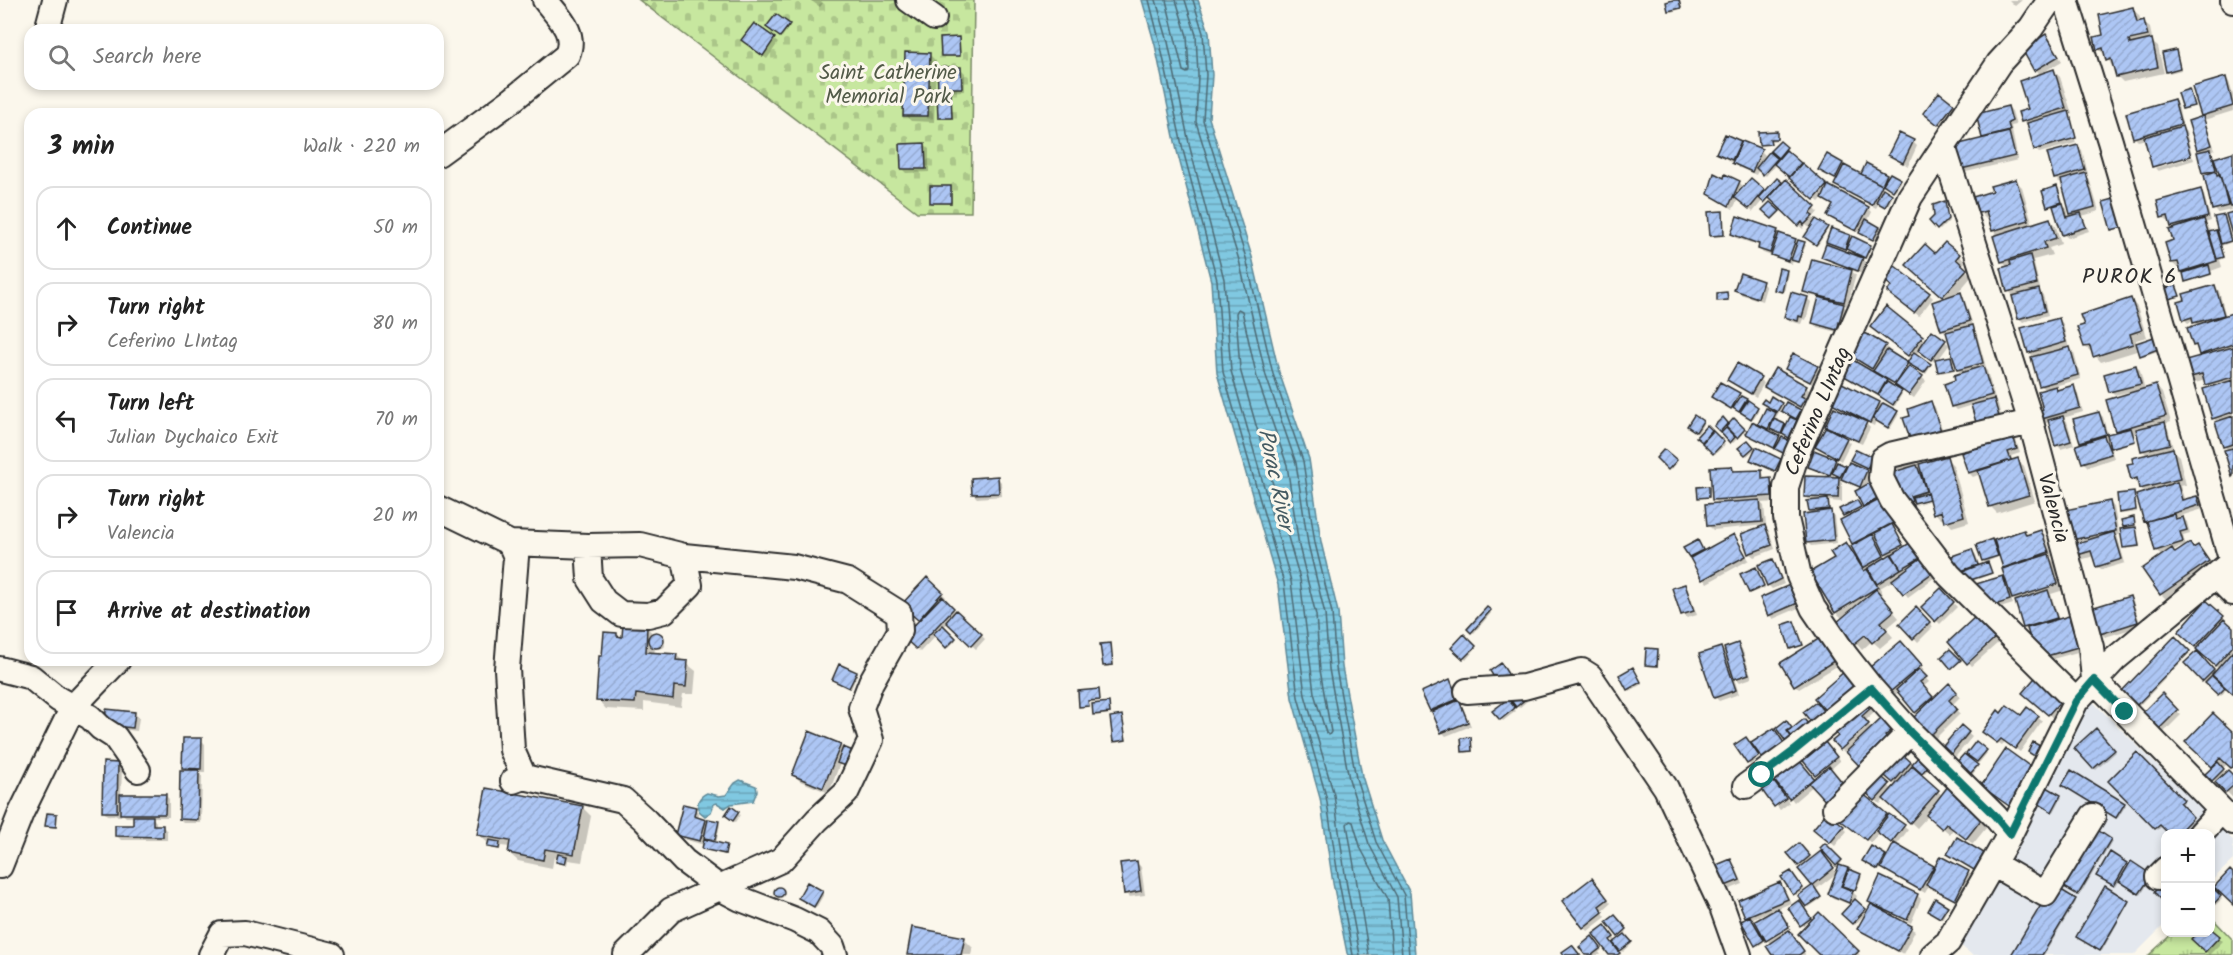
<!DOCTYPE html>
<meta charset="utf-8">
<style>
body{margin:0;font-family:Kalam,sans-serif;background:#f6f6f6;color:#222}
.controls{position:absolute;right:18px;bottom:18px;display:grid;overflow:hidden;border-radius:12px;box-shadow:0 3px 9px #0003}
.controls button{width:54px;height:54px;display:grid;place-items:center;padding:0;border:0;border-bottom:2px solid #e0e0e0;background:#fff;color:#222;font:30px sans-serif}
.stop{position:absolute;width:18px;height:18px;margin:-14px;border:4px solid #0f766e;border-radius:50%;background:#fff}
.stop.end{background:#0f766e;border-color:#fff;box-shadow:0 2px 6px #0008}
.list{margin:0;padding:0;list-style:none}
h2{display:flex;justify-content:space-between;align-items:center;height:78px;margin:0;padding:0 24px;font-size:26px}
h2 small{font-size:20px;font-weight:400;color:#767676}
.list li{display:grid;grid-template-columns:39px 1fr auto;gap:18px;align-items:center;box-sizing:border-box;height:84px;margin:0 12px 12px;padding:0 12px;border:2px solid #e0e0e0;border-radius:18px}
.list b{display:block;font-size:22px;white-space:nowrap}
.list p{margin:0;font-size:20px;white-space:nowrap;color:#767676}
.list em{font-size:20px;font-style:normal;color:#767676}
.icon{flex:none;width:33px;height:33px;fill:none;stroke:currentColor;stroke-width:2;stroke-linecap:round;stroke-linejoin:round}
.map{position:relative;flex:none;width:2233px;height:955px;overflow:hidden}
.search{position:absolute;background:#fff;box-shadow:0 3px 9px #0003;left:24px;top:24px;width:420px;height:66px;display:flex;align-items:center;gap:15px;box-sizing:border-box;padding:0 21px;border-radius:18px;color:#767676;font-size:22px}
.panel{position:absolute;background:#fff;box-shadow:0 3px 9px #0003;left:24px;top:108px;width:420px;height:558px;border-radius:18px}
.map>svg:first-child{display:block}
.built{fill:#e4e8ee}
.grass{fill:url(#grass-tufts);stroke:#798965;stroke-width:1.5}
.cemetery{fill:url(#cemetery-stones);stroke:#798965;stroke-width:1.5}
.water{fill:url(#water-rules);stroke:#5e8998;stroke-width:1.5}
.shadow{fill:#0003;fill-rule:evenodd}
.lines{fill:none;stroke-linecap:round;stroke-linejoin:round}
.shore{stroke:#4d6a74;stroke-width:1.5}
.building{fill:url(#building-hatch);stroke:#2b2b2b;stroke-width:1.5}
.minor-casing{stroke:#2b2b2b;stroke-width:28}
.minor{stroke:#fbf7ec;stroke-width:24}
.route{stroke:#0f766e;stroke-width:8}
.labels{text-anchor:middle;stroke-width:6;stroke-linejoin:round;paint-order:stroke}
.park-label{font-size:21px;fill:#525a48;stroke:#fbf7ec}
.street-label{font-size:21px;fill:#2b2b2b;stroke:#fbf7ec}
.neighbourhood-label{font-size:22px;letter-spacing:1.5px;fill:#2b2b2b;stroke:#fbf7ec}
.water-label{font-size:22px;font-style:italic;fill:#445a62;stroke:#fbf7ec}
</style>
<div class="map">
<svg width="2233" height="955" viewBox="0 0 2233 955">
<defs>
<pattern id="grass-tufts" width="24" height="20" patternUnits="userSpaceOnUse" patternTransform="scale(1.5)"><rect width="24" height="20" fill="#c7e79f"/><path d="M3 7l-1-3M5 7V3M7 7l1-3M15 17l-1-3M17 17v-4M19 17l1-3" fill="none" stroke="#abc689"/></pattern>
<pattern id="cemetery-stones" width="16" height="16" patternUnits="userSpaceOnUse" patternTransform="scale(1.5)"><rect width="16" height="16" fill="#c7e79f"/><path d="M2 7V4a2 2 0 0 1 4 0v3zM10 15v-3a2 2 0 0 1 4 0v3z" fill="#abc689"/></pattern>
<pattern id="water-rules" width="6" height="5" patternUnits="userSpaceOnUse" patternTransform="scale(1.5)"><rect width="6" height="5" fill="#80c8e1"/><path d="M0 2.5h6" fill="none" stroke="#69a3b7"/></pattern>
<pattern id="building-hatch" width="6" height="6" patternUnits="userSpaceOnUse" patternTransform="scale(1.5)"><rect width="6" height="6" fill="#adc6f4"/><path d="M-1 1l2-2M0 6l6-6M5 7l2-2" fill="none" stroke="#95aad1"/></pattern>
</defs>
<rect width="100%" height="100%" fill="#fbf7ec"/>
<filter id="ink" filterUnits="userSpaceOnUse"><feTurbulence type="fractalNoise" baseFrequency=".0167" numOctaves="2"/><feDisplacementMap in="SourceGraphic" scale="12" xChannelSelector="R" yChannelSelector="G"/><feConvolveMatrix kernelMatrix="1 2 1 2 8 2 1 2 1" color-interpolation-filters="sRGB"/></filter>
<g filter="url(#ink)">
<path class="built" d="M 2089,698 L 2233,840 L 2233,860 L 2211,881 L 2210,834 L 2166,834 L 2165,924 L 2134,955 L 1972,955 L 1959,944 Z"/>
<path class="grass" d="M 2211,919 L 2214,920 L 2233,940 L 2233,955 L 2149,955 L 2173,933 L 2210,932 Z"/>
<path class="cemetery" d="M 639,0 L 974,0 L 971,212 L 917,212 Z"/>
<path class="water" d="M 1142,0 L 1198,0 L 1209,32 L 1212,75 L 1209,118 L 1252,257 L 1279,372 L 1309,459 L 1321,542 L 1338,612 L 1342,667 L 1362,776 L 1382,840 L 1410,893 L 1415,955 L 1348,955 L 1347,953 L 1333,883 L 1320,798 L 1292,698 L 1278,585 L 1217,373 L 1211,281 L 1177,151 L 1155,45 Z
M 740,780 L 756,786 L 757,791 L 753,801 L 731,804 L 725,808 L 717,803 L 714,804 L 711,812 L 705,816 L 699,811 C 695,803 700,796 707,793 L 719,796 L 726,795 L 735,783 Z"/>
<path class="shadow" d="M 810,0 L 820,0 L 823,3 L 820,7 Z
M 2009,0 L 2022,0 L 2015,6 Z
M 1679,2 L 1681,9 L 1671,12 L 1668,3 Z
M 2132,9 L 2139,15 L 2141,22 L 2143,22 L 2150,28 L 2153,43 L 2158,47 L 2164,73 L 2123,82 L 2117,76 L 2106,55 L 2098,49 L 2105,36 Z
M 776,16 L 790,26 L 782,37 L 770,28 Z
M 755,25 L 778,43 L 767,59 L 747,44 Z
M 2046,36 L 2062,61 L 2040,74 L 2036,70 Z
M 958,39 L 960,57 L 944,57 L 942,55 Z
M 2177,53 L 2181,70 L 2169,73 L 2167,71 Z
M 929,54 L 936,61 L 934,122 L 911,121 L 905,115 Z
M 961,69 L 965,73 L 965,91 L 943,92 L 939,88 Z
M 2054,71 L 2060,77 L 2072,114 L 2069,116 L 2076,143 L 2039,153 L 2035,149 L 2029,128 L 2023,121 Z
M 2225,78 L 2229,82 L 2233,95 L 2233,111 L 2204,120 L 2215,149 L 2212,151 L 2216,171 L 2214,172 L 2218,176 L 2233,154 L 2233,208 L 2230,205 L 2231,210 L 2218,213 L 2214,209 L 2207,175 L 2204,172 L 2202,153 L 2199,150 L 2190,122 L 2204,118 L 2202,115 Z
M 951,95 L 953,119 L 941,119 L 939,118 Z
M 2173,101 L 2178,105 L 2183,129 L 2186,132 L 2192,154 L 2154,165 L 2154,167 L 2146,139 L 2138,141 L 2134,137 Z
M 1953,105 L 1957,109 L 1943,128 L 1929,117 Z
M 2008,107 L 2012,111 L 2016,125 L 2011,126 L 2018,160 L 1966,172 L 1962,168 L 1984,140 L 1977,115 Z
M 1776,132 L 1778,140 L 1771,141 L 1772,145 L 1761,144 Z
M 1740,142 L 1761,151 L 1765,155 L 1762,162 L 1769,155 L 1778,162 L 1780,158 L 1772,151 L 1780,143 L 1788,150 L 1786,152 L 1829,188 L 1868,208 L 1872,212 L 1867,222 L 1881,229 L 1875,240 L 1833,220 L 1829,216 L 1834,206 L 1823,198 L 1819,202 L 1776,164 L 1766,176 L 1759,169 L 1756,175 L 1738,167 L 1718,153 Z
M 1913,142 L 1917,146 L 1908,166 L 1890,155 Z
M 924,145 L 929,149 L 929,172 L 906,173 L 902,169 Z
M 2078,146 L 2082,150 L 2088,174 L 2086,175 L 2089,178 L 2099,211 L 2082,216 L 2089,231 L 2068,238 L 2063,234 L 2055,206 L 2048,206 L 2057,188 L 2062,204 L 2067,209 L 2069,218 L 2074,216 L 2072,214 L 2063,181 L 2059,182 L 2055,178 Z
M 2193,157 L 2194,160 L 2158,171 L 2155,168 Z
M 1842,164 L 1868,179 L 1886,176 L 1900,180 L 1901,182 L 1895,191 L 1877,183 L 1893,196 L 1887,207 L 1879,203 L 1876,208 L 1840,189 L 1836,185 L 1838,180 L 1821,171 Z
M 1725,180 L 1739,182 L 1744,187 L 1751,180 L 1766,193 L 1777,180 L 1783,185 L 1786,182 L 1818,212 L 1813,218 L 1828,229 L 1818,245 L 1806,236 L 1811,229 L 1806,225 L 1803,229 L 1770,198 L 1766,203 L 1763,200 L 1753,212 L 1738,199 L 1733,209 L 1710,194 Z
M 2015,180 L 2022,187 L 2033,225 L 2049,220 L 2056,226 L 2061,244 L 2049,248 L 2052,255 L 2033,260 L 2040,288 L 2037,289 L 2043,295 L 2048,315 L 2023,322 L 2019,318 L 2013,296 L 2009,291 L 2009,268 L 2002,262 L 1999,236 L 1993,231 L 1990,218 L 1986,219 L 1979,212 L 1994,192 Z
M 950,188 L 952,204 L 932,203 Z
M 2200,191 L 2204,195 L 2211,221 L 2205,223 L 2212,232 L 2219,230 L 2224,216 L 2232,242 L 2221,246 L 2225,258 L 2220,260 L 2222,267 L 2211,271 L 2212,275 L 2188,282 L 2181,268 L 2179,269 L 2172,263 L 2176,230 L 2171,220 L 2167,221 L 2163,217 Z
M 1944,203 L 1949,221 L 1940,230 L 1931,221 Z
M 1722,213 L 1725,236 L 1713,237 L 1711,236 Z
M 1777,231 L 1799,244 L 1806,245 L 1799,262 L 1793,260 L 1792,264 L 1777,258 L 1763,253 L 1759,249 L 1760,246 L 1736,238 L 1732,234 Z
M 1849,237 L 1871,248 L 1866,259 L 1847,249 L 1829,243 Z
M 1959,255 L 1965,262 L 1961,266 L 1972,276 L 1955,296 L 1960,294 L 1964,298 L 1973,325 L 1971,325 L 1976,331 L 1986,367 L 1984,368 L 1987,371 L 1995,399 L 1993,399 L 1998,404 L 2003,424 L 1972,405 L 1956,410 L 1952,406 L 1957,381 L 1962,374 L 1958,370 L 1948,332 L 1946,333 L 1942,329 L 1946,299 L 1915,271 L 1935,256 Z
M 1823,256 L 1860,257 L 1866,263 L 1862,274 L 1849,269 L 1856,275 L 1847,306 L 1842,304 L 1847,309 L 1841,333 L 1818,327 L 1814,323 L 1821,298 L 1809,295 L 1805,291 L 1844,269 L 1845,267 L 1827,260 Z
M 1780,270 L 1788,273 L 1784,293 L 1776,290 Z
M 1762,283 L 1766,287 L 1762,301 L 1740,294 L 1736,290 Z
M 2215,287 L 2219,291 L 2226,317 L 2233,316 L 2233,475 L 2228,450 L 2225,447 L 2217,422 L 2213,418 L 2211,388 L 2206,380 L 2195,383 L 2188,377 L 2203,356 L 2194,345 L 2198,326 L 2194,321 L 2188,323 L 2184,319 Z
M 1929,294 L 1933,298 L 1919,316 L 1893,295 Z
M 1807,298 L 1811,302 L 1806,320 L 1803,319 L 1801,324 L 1790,321 L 1786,316 Z
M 2131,300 L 2137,307 L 2147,337 L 2136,340 L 2137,344 L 2155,340 L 2158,351 L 2143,356 L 2140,350 L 2101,362 L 2093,353 L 2085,347 Z
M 2059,319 L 2063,324 L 2069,348 L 2074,352 L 2081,379 L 2054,386 L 2059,391 L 2073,387 L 2077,391 L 2083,412 L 2063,418 L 2067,421 L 2074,445 L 2061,449 L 2057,445 L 2050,422 L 2040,424 L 2045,411 L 2045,390 L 2040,385 L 2035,358 L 2029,352 Z
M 1875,331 L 1922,337 L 1926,341 L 1945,341 L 1949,345 L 1938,360 L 1951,358 L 1955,370 L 1941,373 L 1936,363 L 1920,350 L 1915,355 L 1931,366 L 1926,374 L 1911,364 L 1912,359 Z
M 1885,346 L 1889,350 L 1887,353 L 1907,365 L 1926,381 L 1914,398 L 1891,382 L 1890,385 L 1902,394 L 1895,406 L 1843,376 L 1883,378 L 1877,372 L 1852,357 Z
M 1737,365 L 1764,383 L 1756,397 L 1728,380 Z
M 2136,366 L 2140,370 L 2145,390 L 2156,386 L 2162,393 L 2171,422 L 2165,424 L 2168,428 L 2173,448 L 2171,449 L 2179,456 L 2186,485 L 2180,486 L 2185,501 L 2197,497 L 2201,501 L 2203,509 L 2177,517 L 2178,520 L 2183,518 L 2187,522 L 2190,534 L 2183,536 L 2186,546 L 2172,550 L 2176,555 L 2197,547 L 2214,567 L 2167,600 L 2161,594 L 2168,552 L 2160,554 L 2156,550 L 2149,525 L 2145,521 L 2146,493 L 2132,479 L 2148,456 L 2143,451 L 2138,432 L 2133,434 L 2135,442 L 2111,449 L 2114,458 L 2088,467 L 2084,463 L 2084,444 L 2081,441 L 2099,413 L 2103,417 L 2108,436 L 2119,433 L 2116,430 L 2129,394 L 2128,392 L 2114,395 L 2110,391 Z
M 1817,368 L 1821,372 L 1814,385 L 1787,369 Z
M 1766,387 L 1806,387 L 1810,391 L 1805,400 L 1808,403 L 1804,410 Z
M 1739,394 L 1759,410 L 1753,419 L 1737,409 L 1736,411 L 1713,397 Z
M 1827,400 L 1879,403 L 1899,414 L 1890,429 L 1876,421 L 1874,426 L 1863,420 L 1870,428 L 1862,444 L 1842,435 L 1850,443 L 1841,461 L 1817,446 L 1834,409 L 1846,415 L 1847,412 Z
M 1931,403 L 1935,407 L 1946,441 L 1918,450 Z
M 1769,404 L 1783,405 L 1774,421 L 1787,428 L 1792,416 L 1800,411 L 1802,413 L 1791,438 L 1762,425 L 1767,410 L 1776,411 Z
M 1723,420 L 1729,426 L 1734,421 L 1745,432 L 1733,443 L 1716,426 Z
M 1702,422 L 1703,424 L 1698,433 L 1690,428 Z
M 1707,427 L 1725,445 L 1715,454 L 1698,437 Z
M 1748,434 L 1779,437 L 1789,443 L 1784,453 L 1752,438 Z
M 2012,436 L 2016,440 L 2020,453 L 2011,456 L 2013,461 L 2018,460 L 2024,466 L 2035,501 L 1997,513 L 1990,506 L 1980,474 L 1973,477 L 1969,473 Z
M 1748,442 L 1755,449 L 1747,456 L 1740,448 Z
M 1803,449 L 1814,455 L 1815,452 L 1836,460 L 1847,469 L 1866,471 L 1870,475 L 1866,487 L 1874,482 L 1900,525 L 1895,528 L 1905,548 L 1912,543 L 1925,561 L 1923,562 L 1935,577 L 1908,597 L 1894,580 L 1880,588 L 1883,594 L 1880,595 L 1899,618 L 1886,629 L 1893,637 L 1880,648 L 1872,641 L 1862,650 L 1838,623 L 1843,619 L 1836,612 L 1836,558 L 1846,544 L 1857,555 L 1847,518 L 1844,515 L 1858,503 L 1862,511 L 1867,508 L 1864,506 L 1862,489 L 1834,474 L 1834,478 L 1838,478 L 1842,482 L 1842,502 L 1829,501 L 1830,512 L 1834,516 L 1837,543 L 1811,546 L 1807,542 L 1813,514 L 1810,511 L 1812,502 L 1805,496 L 1832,478 L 1814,470 L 1808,465 L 1803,476 L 1795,472 ZM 1882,549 L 1890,557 L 1886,559 Z
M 1664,451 L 1677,463 L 1671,470 L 1658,457 Z
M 1917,456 L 1919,463 L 1915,464 L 1923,473 L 1946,458 L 1953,465 L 1969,522 L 1952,527 L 1944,518 L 1941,519 L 1935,513 L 1931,500 L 1904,509 L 1897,473 L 1893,469 L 1891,462 ZM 1935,495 L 1936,498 L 1914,505 L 1914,501 Z
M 1752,460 L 1780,460 L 1784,464 L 1779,474 L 1756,464 Z
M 1732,467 L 1737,472 L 1761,471 L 1767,480 L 1770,480 L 1777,486 L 1777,502 L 1761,503 L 1764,506 L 1766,525 L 1713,530 L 1709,526 L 1719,505 L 1713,499 Z
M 997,477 L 1001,482 L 1002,496 L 977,498 L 973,494 Z
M 2133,494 L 2137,512 L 2122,514 L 2120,512 Z
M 2110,503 L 2114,507 L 2119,535 L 2117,535 L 2125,563 L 2101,570 L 2097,566 L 2094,556 L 2080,560 L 2076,556 L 2077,544 L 2072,539 Z
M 2134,519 L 2140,547 L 2126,549 L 2125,547 L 2127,530 L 2124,527 Z
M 1765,527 L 1769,531 L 1775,549 L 1754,557 L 1749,553 Z
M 2024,531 L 2028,536 L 2041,531 L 2045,535 L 2052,556 L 2049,557 L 2055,563 L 2064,590 L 2051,594 L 2059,620 L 2069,617 L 2073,621 L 2081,651 L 2049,660 L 2024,627 L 2016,601 L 2010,595 L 2013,604 L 1994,610 L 2002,578 L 2009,584 L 2007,569 L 2001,556 L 1986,562 L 1990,566 L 1992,574 L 1964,584 L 1956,572 L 1972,551 L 1976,555 L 1980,567 L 1987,564 L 1983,561 L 1992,541 L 1997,547 Z
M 1734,536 L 1749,560 L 1707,583 L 1685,548 L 1699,543 L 1704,552 Z
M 1772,561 L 1776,565 L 1784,584 L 1772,589 L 1768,585 Z
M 1757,570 L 1765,588 L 1751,593 L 1750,592 Z
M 927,579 L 946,597 L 944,600 L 985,639 L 976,649 L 948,622 L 944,627 L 956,640 L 948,648 L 936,635 L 920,652 L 905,637 L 909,615 L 917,624 L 920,621 L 904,605 Z
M 1684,586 L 1688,590 L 1697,615 L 1687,618 L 1683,614 Z
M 1792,586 L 1803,606 L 1773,619 L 1769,615 Z
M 1941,590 L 1957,607 L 1940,624 L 1923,607 Z
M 2129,597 L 2133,601 L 2141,626 L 2105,637 L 2101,633 Z
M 2206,602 L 2233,629 L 2233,693 L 2215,676 L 2213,679 L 2225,691 L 2221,696 L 2207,685 L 2186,663 L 2196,653 L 2215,673 L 2219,669 L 2180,632 Z
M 1487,609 L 1491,613 L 1474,633 L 1469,629 Z
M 1916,609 L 1933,627 L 1918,642 L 1901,624 Z
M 1976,619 L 1998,643 L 1972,666 L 1950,642 Z
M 645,625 L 654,635 L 659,634 L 664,639 L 665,646 L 663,648 L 655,649 L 654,654 L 676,655 L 696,671 L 694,694 L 683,694 L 681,707 L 644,702 L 644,711 L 606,709 L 598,700 L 603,658 L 616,634 L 620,638 Z
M 1464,636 L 1476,648 L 1466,660 L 1453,648 Z
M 2175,638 L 2190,653 L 2136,709 L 2121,693 Z
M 1824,644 L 1837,666 L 1799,689 L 1795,685 Z
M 1110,645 L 1114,666 L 1106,667 L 1104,665 Z
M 1738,645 L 1742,649 L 1752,678 L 1740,682 L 1733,675 L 1739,694 L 1719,701 L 1715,697 L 1721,648 L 1728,655 Z
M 1905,647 L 1924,670 L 1921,673 L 1929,682 L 1923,687 L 1934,699 L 1949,685 L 1960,697 L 1952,705 L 1960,714 L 1934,740 L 1914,719 L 1919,714 L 1899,692 L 1895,695 L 1889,688 Z
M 1657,650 L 1659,652 L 1658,667 L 1648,666 L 1646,665 Z
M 1634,671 L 1642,684 L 1630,691 L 1628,689 Z
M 856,674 L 857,675 L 851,689 L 834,680 Z
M 1449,681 L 1453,685 L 1471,726 L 1446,736 L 1442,732 L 1423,692 Z
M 1098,690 L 1101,701 L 1089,702 L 1090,707 L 1080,706 Z
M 1520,691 L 1527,701 L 1519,708 L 1511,698 Z
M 2162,696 L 2181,715 L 2162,734 L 2143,714 Z
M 2028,697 L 2068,701 L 2053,718 Z
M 1864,700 L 1875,712 L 1865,721 L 1872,729 L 1883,719 L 1897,733 L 1896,750 L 1913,765 L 1920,757 L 1930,766 L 1925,773 L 1916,765 L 1913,769 L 1943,796 L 1990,823 L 1973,844 L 1953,829 L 1950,834 L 1928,816 L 1917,828 L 1885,799 L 1880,804 L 1869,794 L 1877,775 L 1893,790 L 1897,785 L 1880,770 L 1848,751 L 1845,753 L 1834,742 L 1840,736 Z
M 1507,701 L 1516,711 L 1503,721 L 1495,711 Z
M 1108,704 L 1111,714 L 1096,716 L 1095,715 Z
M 2027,709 L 2042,721 L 2020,752 L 2005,741 L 2002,746 L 1987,735 L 2001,715 L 2021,717 Z
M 135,714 L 139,718 L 137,731 L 111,728 Z
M 1122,717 L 1126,741 L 1116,743 L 1114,741 Z
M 1961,727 L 1972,737 L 1952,761 L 1941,751 Z
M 2096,730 L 2116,752 L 2096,770 L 2076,748 Z
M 2233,734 L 2233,768 L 2228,763 L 2222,769 L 2233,777 L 2233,798 L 2208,774 L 2214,768 L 2188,742 Z
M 1471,739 L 1473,752 L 1465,753 L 1463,751 Z
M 201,740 L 205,744 L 205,772 L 199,772 L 202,776 L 201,823 L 184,823 L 180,819 L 188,771 L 184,767 Z
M 1747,740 L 1759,758 L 1750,765 L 1748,763 Z
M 1825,743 L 1840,761 L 1830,770 L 1845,786 L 1840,790 L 1814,785 L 1794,802 L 1782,787 L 1780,789 L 1789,803 L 1780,810 L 1761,787 L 1798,760 L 1815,780 L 1819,777 L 1801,756 Z
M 1976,744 L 1987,753 L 1979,763 L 1968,754 Z
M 840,745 L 845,750 L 829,793 L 800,781 L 793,774 Z
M 2137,754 L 2184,802 L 2180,806 L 2194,820 L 2180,834 L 2171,834 L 2163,825 L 2158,830 L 2110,781 Z
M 1964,756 L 1978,767 L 1972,775 L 1958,763 Z
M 118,764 L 122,768 L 121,795 L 165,795 L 169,799 L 169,817 L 152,817 L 156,822 L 156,827 L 163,827 L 167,831 L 167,840 L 121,840 L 117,836 L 134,827 L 135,817 L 126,817 L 121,812 L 121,816 L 107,815 L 103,811 Z
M 2065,786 L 2124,804 L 2126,805 L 2118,818 Z
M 1861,794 L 1908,830 L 1896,846 L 1935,869 L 1968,872 L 1972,876 L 1959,903 L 1929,886 L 1925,893 L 1887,871 L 1882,867 L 1880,870 L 1866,862 L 1885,856 L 1888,858 L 1895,845 L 1879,833 L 1871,843 L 1845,822 Z
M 2060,796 L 2062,797 L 2054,812 L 2039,804 Z
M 582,807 L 591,816 L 582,862 L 568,860 L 567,865 L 559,863 L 558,858 L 554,857 L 552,868 L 518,861 L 509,853 L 510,847 L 501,846 L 500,850 L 490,848 L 489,844 L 479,835 Z
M 731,808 L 740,815 L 735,822 L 726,815 Z
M 695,809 L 699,813 L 698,819 L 708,824 L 718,822 L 720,824 L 716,844 L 727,848 L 726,855 L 705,850 L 704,845 L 680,838 L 676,834 Z
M 1827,814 L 1847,831 L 1835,846 L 1819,833 Z
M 57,815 L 57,828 L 49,827 L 47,825 Z
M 2111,840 L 2112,841 L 2080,895 L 2062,885 Z
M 1799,845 L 1812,860 L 1825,857 L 1837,873 L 1815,890 L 1821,899 L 1809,907 L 1800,896 L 1814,886 L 1800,869 Z
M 1825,845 L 1842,862 L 1839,866 L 1862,876 L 1856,891 L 1848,888 L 1857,896 L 1855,901 L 1867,912 L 1855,925 L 1843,914 L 1851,905 L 1833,898 L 1829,894 L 1840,867 L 1822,848 Z
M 1948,854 L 1983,854 L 1987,858 L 1978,873 Z
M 1731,861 L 1735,865 L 1743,884 L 1720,893 Z
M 1137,863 L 1141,867 L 1145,895 L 1129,897 L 1125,893 Z
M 2126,864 L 2152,877 L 2141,895 L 2120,880 L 2116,887 L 2100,877 Z
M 1793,874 L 1804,890 L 1796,895 L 1794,894 Z
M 1595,883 L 1611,903 L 1602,911 L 1606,917 L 1588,931 L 1584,927 Z
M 808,884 L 824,894 L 816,908 L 801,900 Z
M 1780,884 L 1784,888 L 1791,903 L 1777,909 L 1789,926 L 1767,939 L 1767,913 L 1751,920 L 1764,942 L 1758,946 L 1749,919 L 1740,901 Z
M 2212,889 L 2222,899 L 2210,910 L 2210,891 Z
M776 894a4 4 0 1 1 8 0a4 4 0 1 1-8 0Z
M 1917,895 L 1921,899 L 1911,923 L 1894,915 L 1893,917 L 1915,931 L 1903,954 L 1859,929 L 1872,904 Z
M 2075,900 L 2076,902 L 2044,955 L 2013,955 Z
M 2128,902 L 2129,903 L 2102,951 L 2079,938 Z
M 1801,903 L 1813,921 L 1819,914 L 1860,955 L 1821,955 L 1811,920 L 1803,926 L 1801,925 Z
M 1947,907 L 1948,908 L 1942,919 L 1931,912 Z
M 1615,917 L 1627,932 L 1624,934 L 1632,944 L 1623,952 L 1612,939 L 1610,941 L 1621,955 L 1610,955 L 1609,931 L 1617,942 L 1621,938 L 1608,923 Z
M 1790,928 L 1792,932 L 1790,933 L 1806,955 L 1774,955 L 1771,944 L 1768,941 Z
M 2210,930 L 2223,941 L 2209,955 L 2193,939 L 2210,932 Z
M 1592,938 L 1602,950 L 1599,952 L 1601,955 L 1587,955 Z
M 964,939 L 973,948 L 971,955 L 909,955 Z"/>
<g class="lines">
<path class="shore" d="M 1149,0 L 1160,43 L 1183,150 L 1217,280 L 1223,372 L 1284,583 L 1298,697 L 1326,796 L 1339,882 L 1353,955
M 1156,0 L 1168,42 L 1190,148 L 1224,279 L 1231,371 L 1291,581 L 1305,695 L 1334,795 L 1346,881 L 1360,955
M 1166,0 L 1183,71 L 1187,73 L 1189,70 L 1187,36 L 1176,0
M 1185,0 L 1196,35 L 1198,75 L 1196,122 L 1239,260 L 1266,376 L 1296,463 L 1308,544 L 1325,614 L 1329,669 L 1349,779 L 1369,844 L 1397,897 L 1402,955
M 1193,0 L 1203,33 L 1206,75 L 1203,120 L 1246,258 L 1273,374 L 1303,461 L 1315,543 L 1332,613 L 1336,668 L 1356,778 L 1376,842 L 1404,895 L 1409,955
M 1238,309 L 1242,311 L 1257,378 L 1287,465 L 1299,546 L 1316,615 L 1320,670 L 1331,732 L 1329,735 L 1326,733 L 1314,693 L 1300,579 L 1240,369 L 1236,313 Z
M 1369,955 L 1347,824 L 1350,821 L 1353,822 L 1361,849 L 1388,899 L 1392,955"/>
</g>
<path class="building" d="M 1673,0 L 1679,0 L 1681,8 L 1668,11 L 1666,2 Z
M 2133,7 L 2137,22 L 2144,20 L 2148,36 L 2129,40 L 2130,44 L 2152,39 L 2158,67 L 2116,77 L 2111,59 L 2106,61 L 2103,48 L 2097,50 L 2094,37 L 2103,35 L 2099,15 Z
M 776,14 L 790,24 L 780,37 L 766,27 Z
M 754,23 L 775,38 L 763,56 L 741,40 Z
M 2046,34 L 2059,56 L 2034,71 L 2022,49 Z
M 959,37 L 960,56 L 941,56 L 940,38 Z
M 2176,50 L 2180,68 L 2166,72 L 2162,53 Z
M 905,52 L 930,53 L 928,116 L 903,116 Z
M 937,67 L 961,67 L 962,88 L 938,88 Z
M 2054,69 L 2066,108 L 2021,122 L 2018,112 L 2028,109 L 2019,81 Z
M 2226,77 L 2233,106 L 2201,116 L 2192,87 Z
M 2189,89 L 2194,106 L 2182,109 L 2177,93 Z
M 1939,92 L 1954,104 L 1938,125 L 1923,113 Z
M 951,93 L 952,118 L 938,118 L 937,94 Z
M 2174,99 L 2181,124 L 2133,138 L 2126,113 Z
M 2008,106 L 2012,121 L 2008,123 L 2010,131 L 1982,138 L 1976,114 Z
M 2069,111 L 2076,138 L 2034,150 L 2027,123 Z
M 2203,116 L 2212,145 L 2197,150 L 2188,121 Z
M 2182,126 L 2191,156 L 2152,167 L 2144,137 Z
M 1777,131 L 1777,139 L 1770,139 L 1771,144 L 1759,145 L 1758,132 Z
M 2009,132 L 2015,156 L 1961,169 L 1955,145 Z
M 1899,133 L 1914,140 L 1903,163 L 1888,155 Z
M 1725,134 L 1741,141 L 1732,160 L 1716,153 Z
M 1742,141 L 1762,149 L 1752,172 L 1732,163 Z
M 1780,141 L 1787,147 L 1778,158 L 1770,151 Z
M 925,143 L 926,169 L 901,169 L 900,144 Z
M 2078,145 L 2085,170 L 2054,179 L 2047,153 Z
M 2211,149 L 2216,170 L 2202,173 L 2197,152 Z
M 1786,150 L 1801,163 L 1789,177 L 1774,164 Z
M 1769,152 L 1777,159 L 1763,175 L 1756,168 Z
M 2233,152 L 2233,206 L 2230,207 L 2214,158 Z
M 1827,154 L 1843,163 L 1835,179 L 1818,170 Z
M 1802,163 L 1827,185 L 1814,200 L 1789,178 Z
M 1866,163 L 1887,174 L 1882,185 L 1861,174 Z
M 1844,165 L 1882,185 L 1872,205 L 1834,185 Z
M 2216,171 L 2217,175 L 2220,174 L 2228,206 L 2212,210 L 2204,175 Z
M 1714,173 L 1724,178 L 1725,174 L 1740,181 L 1729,206 L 1708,194 Z
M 1890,173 L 1901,179 L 1893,191 L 1883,184 Z
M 2086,173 L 2095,207 L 2070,214 L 2061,180 Z
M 1751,178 L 1765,190 L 1749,209 L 1734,197 Z
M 1777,178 L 1782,182 L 1764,203 L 1759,198 Z
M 1786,179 L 1816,207 L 1810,214 L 1813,216 L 1804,225 L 1802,222 L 1798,226 L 1769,198 Z
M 2016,179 L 2029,220 L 1992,231 L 1986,211 L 1978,213 L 1973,197 L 1992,191 L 1990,186 Z
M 1828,185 L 1869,207 L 1856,231 L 1827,216 L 1833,205 L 1822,199 Z
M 930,186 L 951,186 L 951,203 L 930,203 Z
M 2057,186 L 2062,202 L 2047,207 L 2042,191 Z
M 1883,188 L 1892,194 L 1885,207 L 1876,202 Z
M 2201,189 L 2208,217 L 2171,227 L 2168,216 L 2161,218 L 2157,201 Z
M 2114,199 L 2123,227 L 2111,230 L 2103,202 Z
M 1945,201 L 1948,219 L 1937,230 L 1929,221 L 1934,216 L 1933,205 Z
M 1770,202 L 1780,211 L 1772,219 L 1762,210 Z
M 2063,203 L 2067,217 L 2081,213 L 2086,227 L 2062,235 L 2053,206 Z
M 1723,211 L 1724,235 L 1710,236 L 1708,212 Z
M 2233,212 L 2233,238 L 2226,214 Z
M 2224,215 L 2231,241 L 2221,244 L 2214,217 Z
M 1737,216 L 1778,230 L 1770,253 L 1758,249 L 1759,244 L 1731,234 Z
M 2050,218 L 2056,238 L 2044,242 L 2046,248 L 2001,262 L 1993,236 Z
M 1816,219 L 1828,227 L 1816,245 L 1804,237 Z
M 1866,219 L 1880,227 L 1873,240 L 1859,233 Z
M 2204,219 L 2217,261 L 2181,272 L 2178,262 L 2171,263 L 2165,243 L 2173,240 L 2169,230 Z
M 1831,228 L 1850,235 L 1845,249 L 1826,242 Z
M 2216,230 L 2224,257 L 2217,259 L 2209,232 Z
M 1779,233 L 1796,239 L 1788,261 L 1771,255 Z
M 1852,236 L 1871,245 L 1865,258 L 1846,249 Z
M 1798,240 L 1805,242 L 1798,262 L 1791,260 Z
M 1945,242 L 1960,254 L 1956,259 L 1967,269 L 1942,297 L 1906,265 L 1925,244 L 1935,253 Z
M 1826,244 L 1863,258 L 1858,271 L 1821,257 Z
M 2030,255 L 2037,284 L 2007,292 L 2001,268 L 2011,265 L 2010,261 Z
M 1812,259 L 1852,270 L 1844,302 L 1803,292 Z
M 2209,265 L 2211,274 L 2185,282 L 2183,273 Z
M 1895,266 L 1930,293 L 1914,313 L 1887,292 L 1891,286 L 1884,280 Z
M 1779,268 L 1787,270 L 1782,292 L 1774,290 Z
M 1740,273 L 1763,281 L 1758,298 L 1734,290 Z
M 2176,285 L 2180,296 L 2165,300 L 2162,289 Z
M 2215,285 L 2224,315 L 2193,323 L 2192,317 L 2183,320 L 2178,302 L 2185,300 L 2183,294 Z
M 2039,289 L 2045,311 L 2018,319 L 2012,296 Z
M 1727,292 L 1728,300 L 1717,301 L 1717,293 Z
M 1791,292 L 1808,297 L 1802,317 L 1799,316 L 1798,321 L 1784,317 Z
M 1961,292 L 1970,321 L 1941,330 L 1932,302 Z
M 1819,297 L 1844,304 L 1837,330 L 1812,323 Z
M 2131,298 L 2142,330 L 2130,334 L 2133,344 L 2093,357 L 2090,346 L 2084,347 L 2077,327 L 2084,325 L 2080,315 Z
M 1886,306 L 1923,336 L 1908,356 L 1870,327 Z
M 2232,313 L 2233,344 L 2199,355 L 2196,345 L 2193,346 L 2187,328 Z
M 2059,318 L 2066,342 L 2028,353 L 2021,328 Z
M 1973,325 L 1983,363 L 1957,370 L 1946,332 Z
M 1860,330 L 1886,345 L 1872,369 L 1846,353 Z
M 1932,330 L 1946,340 L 1931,360 L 1918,350 Z
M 2154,337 L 2158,349 L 2140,356 L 2136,343 Z
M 2070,347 L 2078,375 L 2039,386 L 2031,357 Z
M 2233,347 L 2233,377 L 2205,385 L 2202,374 L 2187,378 L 2182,361 Z
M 1887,350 L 1908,363 L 1895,384 L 1873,371 Z
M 1914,352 L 1931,364 L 1924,373 L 1907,363 Z
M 1793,353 L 1818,366 L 1810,382 L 1785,369 Z
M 1846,356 L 1887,380 L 1878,395 L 1837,372 Z
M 1951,356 L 1954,369 L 1938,372 L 1935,359 Z
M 1737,363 L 1761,377 L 1751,394 L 1727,380 Z
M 2136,365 L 2141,384 L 2109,392 L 2104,374 Z
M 1909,366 L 1923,376 L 1909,395 L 1895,385 Z
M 1983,366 L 1992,395 L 1951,407 L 1944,384 L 1955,380 L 1954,375 Z
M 1775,368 L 1807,386 L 1801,396 L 1805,398 L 1800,407 L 1764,387 Z
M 1836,380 L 1880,402 L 1870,423 L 1826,400 Z
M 2233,380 L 2233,412 L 2212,419 L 2203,389 Z
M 1720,382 L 1740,393 L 1731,409 L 1711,397 Z
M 1887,382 L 1902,391 L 1893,405 L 1878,395 Z
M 2074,385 L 2080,408 L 2035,421 L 2033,414 L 2043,410 L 2038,391 L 2056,386 L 2057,390 Z
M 2156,385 L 2166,416 L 2115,431 L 2106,400 Z
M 1741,396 L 1747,399 L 1739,412 L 1733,408 Z
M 1771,396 L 1782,403 L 1777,412 L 1761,403 L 1764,399 L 1768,402 Z
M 1994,399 L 2000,420 L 1977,426 L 1971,405 Z
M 1748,400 L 1758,407 L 1751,419 L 1740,412 Z
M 1931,401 L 1943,437 L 1913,447 L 1903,418 L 1910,416 L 1908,409 Z
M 1786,402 L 1801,410 L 1796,419 L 1781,411 Z
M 1883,403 L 1898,411 L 1888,428 L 1873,419 Z
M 1834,407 L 1867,422 L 1858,441 L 1825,426 Z
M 1766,408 L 1776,413 L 1768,429 L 1758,424 Z
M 2099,412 L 2106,434 L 2080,442 L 2073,419 Z
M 1694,415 L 1703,421 L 1696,432 L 1687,426 Z
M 2063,416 L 2071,441 L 2055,446 L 2048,420 Z
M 2233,416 L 2233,444 L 2223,447 L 2215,422 Z
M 1723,417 L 1728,423 L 1720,432 L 1714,426 Z
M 1790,417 L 1797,420 L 1789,438 L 1782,434 Z
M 1734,418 L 1745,429 L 1737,438 L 1726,427 Z
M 1774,419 L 1785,424 L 1781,434 L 1770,429 Z
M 1752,422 L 1780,436 L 1774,448 L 1746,434 Z
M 2165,422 L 2170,444 L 2141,451 L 2136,429 Z
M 1707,425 L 1712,430 L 1702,442 L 1696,437 Z
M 1826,427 L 1847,438 L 1837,458 L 1815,446 Z
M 1726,428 L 1735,437 L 1730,443 L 1721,433 Z
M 2131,428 L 2135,441 L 2110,448 L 2107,434 Z
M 1713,431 L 1724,442 L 1713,454 L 1702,443 Z
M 2013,435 L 2017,449 L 2008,452 L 2011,460 L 1968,473 L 1961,453 Z
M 2104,436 L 2111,454 L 2082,463 L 2076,445 Z
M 1782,437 L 1789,440 L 1783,453 L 1775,449 Z
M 1748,440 L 1754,447 L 1745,455 L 1738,448 Z
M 1756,447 L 1781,459 L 1775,471 L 1750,460 Z
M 2173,448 L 2180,479 L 2139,489 L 2137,478 L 2131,480 L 2127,464 L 2133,463 L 2132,458 Z
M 2233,448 L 2233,476 L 2232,477 L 2224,450 Z
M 1664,449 L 1677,460 L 1668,470 L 1656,458 Z
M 1856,449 L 1873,457 L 1867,468 L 1850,460 Z
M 1814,450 L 1836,459 L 1830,475 L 1808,467 Z
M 1947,456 L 1964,516 L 1944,522 L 1941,511 L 1933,514 L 1919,464 Z
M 2018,458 L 2029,495 L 1989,507 L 1978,471 Z
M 1837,462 L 1846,466 L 1840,477 L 1832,473 Z
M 1849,462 L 1867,470 L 1860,487 L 1841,479 Z
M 1917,465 L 1926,491 L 1910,496 L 1912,501 L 1898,506 L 1890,473 Z
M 1732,466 L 1733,471 L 1762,470 L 1762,479 L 1771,478 L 1772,496 L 1712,500 L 1710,467 Z
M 998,476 L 999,493 L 972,494 L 971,478 Z
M 1805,476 L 1839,477 L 1838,498 L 1804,497 Z
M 1875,480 L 1883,496 L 1863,507 L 1855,491 Z
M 2177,482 L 2182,500 L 2197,496 L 2200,505 L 2144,522 L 2136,495 Z
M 1709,486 L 1709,497 L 1698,498 L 1697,487 Z
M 2134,492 L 2136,510 L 2119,513 L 2117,494 Z
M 1927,493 L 1929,499 L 1914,503 L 1912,497 Z
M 1885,497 L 1897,521 L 1852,544 L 1840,520 Z
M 1828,499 L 1829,509 L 1809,511 L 1807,501 Z
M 1760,500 L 1762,522 L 1707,526 L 1705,504 Z
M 1857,500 L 1861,507 L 1843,516 L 1839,509 Z
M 2110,501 L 2116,531 L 2071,540 L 2065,510 Z
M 1831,510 L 1834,540 L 1806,543 L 1803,514 Z
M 2174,514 L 2175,519 L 2183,517 L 2187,530 L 2180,532 L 2183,542 L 2155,551 L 2147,521 Z
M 2134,517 L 2135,525 L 2123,527 L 2121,520 Z
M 1892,524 L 1903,545 L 1885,554 L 1875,533 Z
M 1765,525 L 1772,545 L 1748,554 L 1741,534 Z
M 2136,527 L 2139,546 L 2123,548 L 2120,529 Z
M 2024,530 L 2026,535 L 2041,530 L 2049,552 L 2003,568 L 1994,540 Z
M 2114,532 L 2122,559 L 2096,567 L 2091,551 L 2074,556 L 2071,545 Z
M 1734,534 L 1746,556 L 1702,580 L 1690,558 Z
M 1873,534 L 1884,556 L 1863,568 L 1851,546 Z
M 1992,539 L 1998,556 L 1982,561 L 1976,545 Z
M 1698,540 L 1703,550 L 1689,557 L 1683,548 Z
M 1913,541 L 1922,557 L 1901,569 L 1892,554 Z
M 1846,542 L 1864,571 L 1867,569 L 1878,587 L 1835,613 L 1810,572 L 1834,558 L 1830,552 Z
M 2190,543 L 2193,548 L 2198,545 L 2209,561 L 2160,595 L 2142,569 L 2172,548 L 2175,553 Z
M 1972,549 L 1978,565 L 1955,573 L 1949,557 Z
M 1891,554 L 1901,569 L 1877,584 L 1868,568 Z
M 2049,554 L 2058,584 L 2012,599 L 2002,569 Z
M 1921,558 L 1932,573 L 1903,594 L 1892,580 Z
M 1773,559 L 1781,579 L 1767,586 L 1758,565 Z
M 1988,562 L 1992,573 L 1961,583 L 1958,573 Z
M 1756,567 L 1764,586 L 1749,593 L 1740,574 Z
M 2003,576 L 2010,600 L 1989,607 L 1969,586 Z
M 927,577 L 943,592 L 918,620 L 901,605 Z
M 1685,584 L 1694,611 L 1681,615 L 1672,588 Z
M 1792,584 L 1800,602 L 1768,616 L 1760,598 Z
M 1941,588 L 1954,602 L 1935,622 L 1921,607 Z
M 1876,589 L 1894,611 L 1881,622 L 1887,630 L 1872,643 L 1865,635 L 1854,644 L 1836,623 Z
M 2048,590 L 2057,618 L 2023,628 L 2015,601 Z
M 942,596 L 954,608 L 916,649 L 903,637 Z
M 2130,596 L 2138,622 L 2100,634 L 2091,608 Z
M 2206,600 L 2224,616 L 2195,647 L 2178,632 Z
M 1487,607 L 1491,610 L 1471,633 L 1467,629 Z
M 1916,607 L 1930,622 L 1913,639 L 1899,624 Z
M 956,610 L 982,634 L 971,646 L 946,622 Z
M 1976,616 L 1995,638 L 1967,664 L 1948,642 Z
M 2069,616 L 2078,647 L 2036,659 L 2027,628 Z
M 2224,619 L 2233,627 L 2233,646 L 2215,666 L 2196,649 Z
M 1794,621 L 1803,645 L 1790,649 L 1782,625 Z
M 623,624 L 647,626 L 646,652 L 677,654 L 676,660 L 688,661 L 686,687 L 674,686 L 673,699 L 636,694 L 635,703 L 596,701 L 599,656 L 602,656 L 604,632 L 617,633 L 617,636 L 622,637 Z
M 943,625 L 956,638 L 946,648 L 933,634 Z
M648 640a8 8 0 1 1 16 0a8 8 0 1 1-16 0Z
M 1464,634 L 1476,646 L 1463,659 L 1451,648 Z
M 2175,636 L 2190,651 L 2134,708 L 2119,694 Z
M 1820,638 L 1834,661 L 1794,686 L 1780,663 Z
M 1901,641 L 1922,665 L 1890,692 L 1872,679 L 1870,667 Z
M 1111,643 L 1113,665 L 1103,666 L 1100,644 Z
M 1738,643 L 1749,674 L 1734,679 L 1724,648 Z
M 1721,647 L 1736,690 L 1714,698 L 1699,654 Z
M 1646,648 L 1658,649 L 1657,666 L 1645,665 Z
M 1950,649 L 1961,660 L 1951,669 L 1941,657 Z
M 2197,651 L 2214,670 L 2202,682 L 2184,663 Z
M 2233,651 L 2233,694 L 2212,675 Z
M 1501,663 L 1512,680 L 1501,688 L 1490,671 Z
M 839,664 L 857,672 L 849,688 L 832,680 Z
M 1633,667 L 1641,682 L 1627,690 L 1619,675 Z
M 1919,669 L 1927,677 L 1920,682 L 1933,697 L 1915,713 L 1896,690 Z
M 1845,671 L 1861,690 L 1831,717 L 1814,698 Z
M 2039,673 L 2065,696 L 2048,715 L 2022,693 Z
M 2212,676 L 2225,688 L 2218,695 L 2205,683 Z
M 1450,679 L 1458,699 L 1430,711 L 1421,692 Z
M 1949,683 L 1957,692 L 1949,700 L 1957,709 L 1929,737 L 1912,719 Z
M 1099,689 L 1100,700 L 1088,701 L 1089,706 L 1079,707 L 1078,691 Z
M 2162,693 L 2178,710 L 2157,731 L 2141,714 Z
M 1509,698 L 1527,698 L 1516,707 Z
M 1864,698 L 1872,707 L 1862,716 L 1869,724 L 1840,750 L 1832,741 L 1838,736 L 1831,728 Z
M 1508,699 L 1515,708 L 1500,720 L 1492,711 Z
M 1459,700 L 1468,722 L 1441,733 L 1432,712 Z
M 1109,702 L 1110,713 L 1093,715 L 1092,704 Z
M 1816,702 L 1829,718 L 1816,728 L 1803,712 Z
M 2007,705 L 2021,715 L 2027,707 L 2039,716 L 2015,749 L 2001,739 L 1997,743 L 1982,732 L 1998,710 L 2001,713 Z
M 106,709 L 135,712 L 133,728 L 105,725 Z
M 2213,713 L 2233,732 L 2233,767 L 2231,768 L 2220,758 L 2212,767 L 2185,742 Z
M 1122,715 L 1126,740 L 1113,742 L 1110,717 Z
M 1883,717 L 1894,728 L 1885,736 L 1893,745 L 1865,772 L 1846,752 Z
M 1804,719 L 1815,732 L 1799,745 L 1788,732 Z
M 1786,720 L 1792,728 L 1787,731 L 1792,738 L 1786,742 L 1776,728 Z
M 1961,725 L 1969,732 L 1948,758 L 1939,751 Z
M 1774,728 L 1786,746 L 1764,761 L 1751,743 Z
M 2096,728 L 2115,750 L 2093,769 L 2074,748 Z
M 809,731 L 841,744 L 823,788 L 792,775 Z
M 1471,737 L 1472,751 L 1462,752 L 1461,738 Z
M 1746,737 L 1759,756 L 1747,764 L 1734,745 Z
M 1821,737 L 1837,757 L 1815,775 L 1799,756 Z
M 183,738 L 202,738 L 201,769 L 182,768 Z
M 1976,741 L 1987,750 L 1977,762 L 1966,754 Z
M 2033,742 L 2045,749 L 2039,759 L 2028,752 Z
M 843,747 L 853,751 L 848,767 L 837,763 Z
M 1897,749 L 1911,762 L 1893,783 L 1878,770 Z
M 2006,749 L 2035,770 L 2009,806 L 1981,786 Z
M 2137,752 L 2184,800 L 2180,803 L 2193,817 L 2177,834 L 2169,834 L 2160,825 L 2155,829 L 2108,781 Z
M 1794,754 L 1814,778 L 1789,799 L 1769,774 Z
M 1964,754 L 1978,765 L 1970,774 L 1956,763 Z
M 1920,755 L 1930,764 L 1922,773 L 1912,764 Z
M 103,762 L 118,763 L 117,812 L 102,812 Z
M 2218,762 L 2224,769 L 2212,781 L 2205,774 Z
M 1829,766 L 1842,782 L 1837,786 L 1843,792 L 1828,804 L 1809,783 Z
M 1912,766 L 1939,790 L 1910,823 L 1883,799 Z
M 180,770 L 199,770 L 198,820 L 179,819 Z
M 2071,770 L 2125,803 L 2116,818 L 2062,785 Z
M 2228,770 L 2233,775 L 2233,786 L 2225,793 L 2215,782 Z
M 1877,773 L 1890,784 L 1875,801 L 1863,790 Z
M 1771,778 L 1786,798 L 1774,807 L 1759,786 Z
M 1948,786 L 1984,816 L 1966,839 L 1946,824 L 1942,829 L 1926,815 Z
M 2045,786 L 2061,795 L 2052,812 L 2036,802 Z
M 486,788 L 583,806 L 574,854 L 545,849 L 543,860 L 508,853 L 510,841 L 477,835 Z
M 1861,792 L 1887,814 L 1866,840 L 1839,819 Z
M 120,794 L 166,794 L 165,814 L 120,814 Z
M 683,804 L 696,807 L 694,816 L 706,820 L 700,841 L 675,835 Z
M 731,806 L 739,812 L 733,821 L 725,815 Z
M 1827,812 L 1844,826 L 1830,843 L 1813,829 Z
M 47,813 L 57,814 L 56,827 L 45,826 Z
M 1889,814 L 1905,825 L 1891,843 L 1876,831 Z
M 133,816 L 153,816 L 153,825 L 163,825 L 163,837 L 115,836 L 115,825 L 133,825 Z
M 708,819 L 719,821 L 715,840 L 704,838 Z
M 2093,827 L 2111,839 L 2078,895 L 2059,884 Z
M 1957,837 L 1984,853 L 1974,870 L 1947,854 Z
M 704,839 L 727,845 L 725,854 L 702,849 Z
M 489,840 L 500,842 L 499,849 L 487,847 Z
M 1799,843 L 1810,856 L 1798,866 L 1787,853 Z
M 1825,843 L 1842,860 L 1836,866 L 1820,848 Z
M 1894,843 L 1934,866 L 1920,890 L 1881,868 Z
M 1871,846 L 1886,855 L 1878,870 L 1862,861 Z
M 1821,851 L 1834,868 L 1812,886 L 1798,869 Z
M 2110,852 L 2127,863 L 2114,886 L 2096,876 Z
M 558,854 L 567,856 L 565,864 L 556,862 Z
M 1940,856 L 1969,871 L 1955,900 L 1926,885 Z
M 1731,859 L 1740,880 L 1715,890 L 1707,869 Z
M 1137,861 L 1141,891 L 1124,894 L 1120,863 Z
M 2131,861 L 2152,875 L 2139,894 L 2119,881 Z
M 1839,865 L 1848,868 L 1841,886 L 1853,891 L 1849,903 L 1828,894 Z
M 1849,869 L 1861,874 L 1855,890 L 1842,886 Z
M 2230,870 L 2233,873 L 2233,905 L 2214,887 Z
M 1791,871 L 1803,888 L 1793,895 L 1781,877 Z
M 1880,876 L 1918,894 L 1907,920 L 1868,902 Z
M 1592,878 L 1608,899 L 1599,906 L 1603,912 L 1583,928 L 1562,901 Z
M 2166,881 L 2166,904 L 2154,892 Z
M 807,882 L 823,891 L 814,907 L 798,898 Z
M 1780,882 L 1788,899 L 1745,917 L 1738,900 Z
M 1813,885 L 1821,897 L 1806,907 L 1798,896 Z
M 2053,885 L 2076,899 L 2042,955 L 2011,955 Z
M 2105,886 L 2129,901 L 2100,951 L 2076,937 Z
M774 892a5 5 0 1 1 10 0a5 5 0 1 1-10 0Z
M 2212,887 L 2221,896 L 2210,908 L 2210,888 Z
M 1935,898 L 1948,906 L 1940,918 L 1928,911 Z
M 1855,899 L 1866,909 L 1852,924 L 1841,914 Z
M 1799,900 L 1811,918 L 1800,926 L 1788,908 Z
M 1871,904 L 1912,926 L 1898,951 L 1857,929 Z
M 1778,908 L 1789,927 L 1766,941 L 1755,921 Z
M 1819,912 L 1859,951 L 1855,955 L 1819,955 L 1798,934 Z
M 1615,915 L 1627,929 L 1618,937 L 1606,922 Z
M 1750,916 L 1764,940 L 1755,946 L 1741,921 Z
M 1605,925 L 1614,937 L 1610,940 L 1620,953 L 1617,955 L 1609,955 L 1593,934 Z
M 912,927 L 965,937 L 961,955 L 907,955 Z
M 2210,928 L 2220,936 L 2205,952 L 2191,939 L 2197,932 L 2210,932 Z
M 1789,930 L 1804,951 L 1799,955 L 1772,955 L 1766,946 Z
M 1625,934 L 1632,942 L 1620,951 L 1613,943 Z
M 1592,936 L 1601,948 L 1592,955 L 1585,955 L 1579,947 Z
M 1572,945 L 1580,955 L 1564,955 L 1562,952 Z"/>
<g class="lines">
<g class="minor-casing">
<path id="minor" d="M 909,0 L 934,18
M 2066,0 L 2110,141 L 2232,562
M 2233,0 L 2233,1
M 47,30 L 55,0
M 1944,149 L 2031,422 L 2091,647 L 2094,680 L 2233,822
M 438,154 L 512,100 L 567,55 C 577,32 558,17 545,0
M 2031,422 L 1890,455 L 1883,459 L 1881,478 L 1892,500 L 1949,575 L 2076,701
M 438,508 L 510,543 L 588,546 L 640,545 L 684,556 L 794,567 L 848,581 L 899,613 L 900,631 L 871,682 L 861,708 L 871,740 L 846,793 L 817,820 L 781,860 L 671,910 L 626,955
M 510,543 L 516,557 L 507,669 L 512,750 L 524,777 L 513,781
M 588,546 L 590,579 L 604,601 L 621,614 L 648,615 L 664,611 L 690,585 L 684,556
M 2216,576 L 2233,593
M 0,669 L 31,677 L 58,699 L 90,717 L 101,728 L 115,737 L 138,770
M 1467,691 L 1524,687 L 1582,671 L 1590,676 L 1666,788 L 1722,907 L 1739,955
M 524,777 L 623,800 L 645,820 L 684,861 L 720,888 L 741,899 L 795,920 L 819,932 L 832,946 L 835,955
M 1746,786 L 1794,751 L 1871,688
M 1835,808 L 1910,732
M 2010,834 L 1995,816 L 1910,732 L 1871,688 L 1845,655 L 1813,608 L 1799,576 L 1786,518 L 1786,487 L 1797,453 L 1910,197 L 1999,63 L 2031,28 L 2050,0
M 2200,834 L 2221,811
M 1993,864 L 2045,894 L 2093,816
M 0,866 L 21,813 L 73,707 L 118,660
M 2158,877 L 2166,869
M 211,955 L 222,934 L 245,933 L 332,955
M 1933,955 L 1948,942 L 2010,834 L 2076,701 L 2115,659 L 2233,561"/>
</g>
<use href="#minor" class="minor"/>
</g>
</g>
<g class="lines" filter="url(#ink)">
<path class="route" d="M 1762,775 L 1794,751 L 1871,688 L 1910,732 L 1995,816 L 2010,834 L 2076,701 L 2094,680 L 2125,712"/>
</g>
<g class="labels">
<g class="park-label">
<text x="888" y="79">Saint Catherine<tspan x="888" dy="24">Memorial Park</tspan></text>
</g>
<g class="street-label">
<text transform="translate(1817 411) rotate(-67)" y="7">Ceferino LIntag</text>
<text transform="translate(2054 508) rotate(75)" y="7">Valencia</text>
</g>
<g class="neighbourhood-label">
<text x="2130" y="283">PUROK 6</text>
</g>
<g class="water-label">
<text transform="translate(1277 479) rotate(78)" y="8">Porac River</text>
</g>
</g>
</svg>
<div class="controls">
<button>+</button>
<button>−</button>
</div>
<div class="stop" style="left:1762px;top:775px"></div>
<div class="stop end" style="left:2125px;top:712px"></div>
<div class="search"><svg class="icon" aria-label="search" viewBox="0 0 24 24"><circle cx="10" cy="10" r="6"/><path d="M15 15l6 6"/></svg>Search here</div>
<section class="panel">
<h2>3 min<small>Walk · 220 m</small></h2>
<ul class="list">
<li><svg class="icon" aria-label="ahead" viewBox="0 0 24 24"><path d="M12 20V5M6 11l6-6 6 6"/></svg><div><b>Continue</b></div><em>50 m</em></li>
<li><svg class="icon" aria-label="right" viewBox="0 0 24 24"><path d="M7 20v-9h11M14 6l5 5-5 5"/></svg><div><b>Turn right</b><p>Ceferino LIntag</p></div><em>80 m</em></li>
<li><svg class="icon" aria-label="left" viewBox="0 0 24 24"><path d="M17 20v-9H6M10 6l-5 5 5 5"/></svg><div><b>Turn left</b><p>Julian Dychaico Exit</p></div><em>70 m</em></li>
<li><svg class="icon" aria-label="right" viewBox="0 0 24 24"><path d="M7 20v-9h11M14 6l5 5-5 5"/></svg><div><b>Turn right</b><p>Valencia</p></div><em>20 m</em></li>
<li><svg class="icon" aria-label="arrive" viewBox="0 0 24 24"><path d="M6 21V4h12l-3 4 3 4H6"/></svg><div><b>Arrive at destination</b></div></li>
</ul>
</section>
</div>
